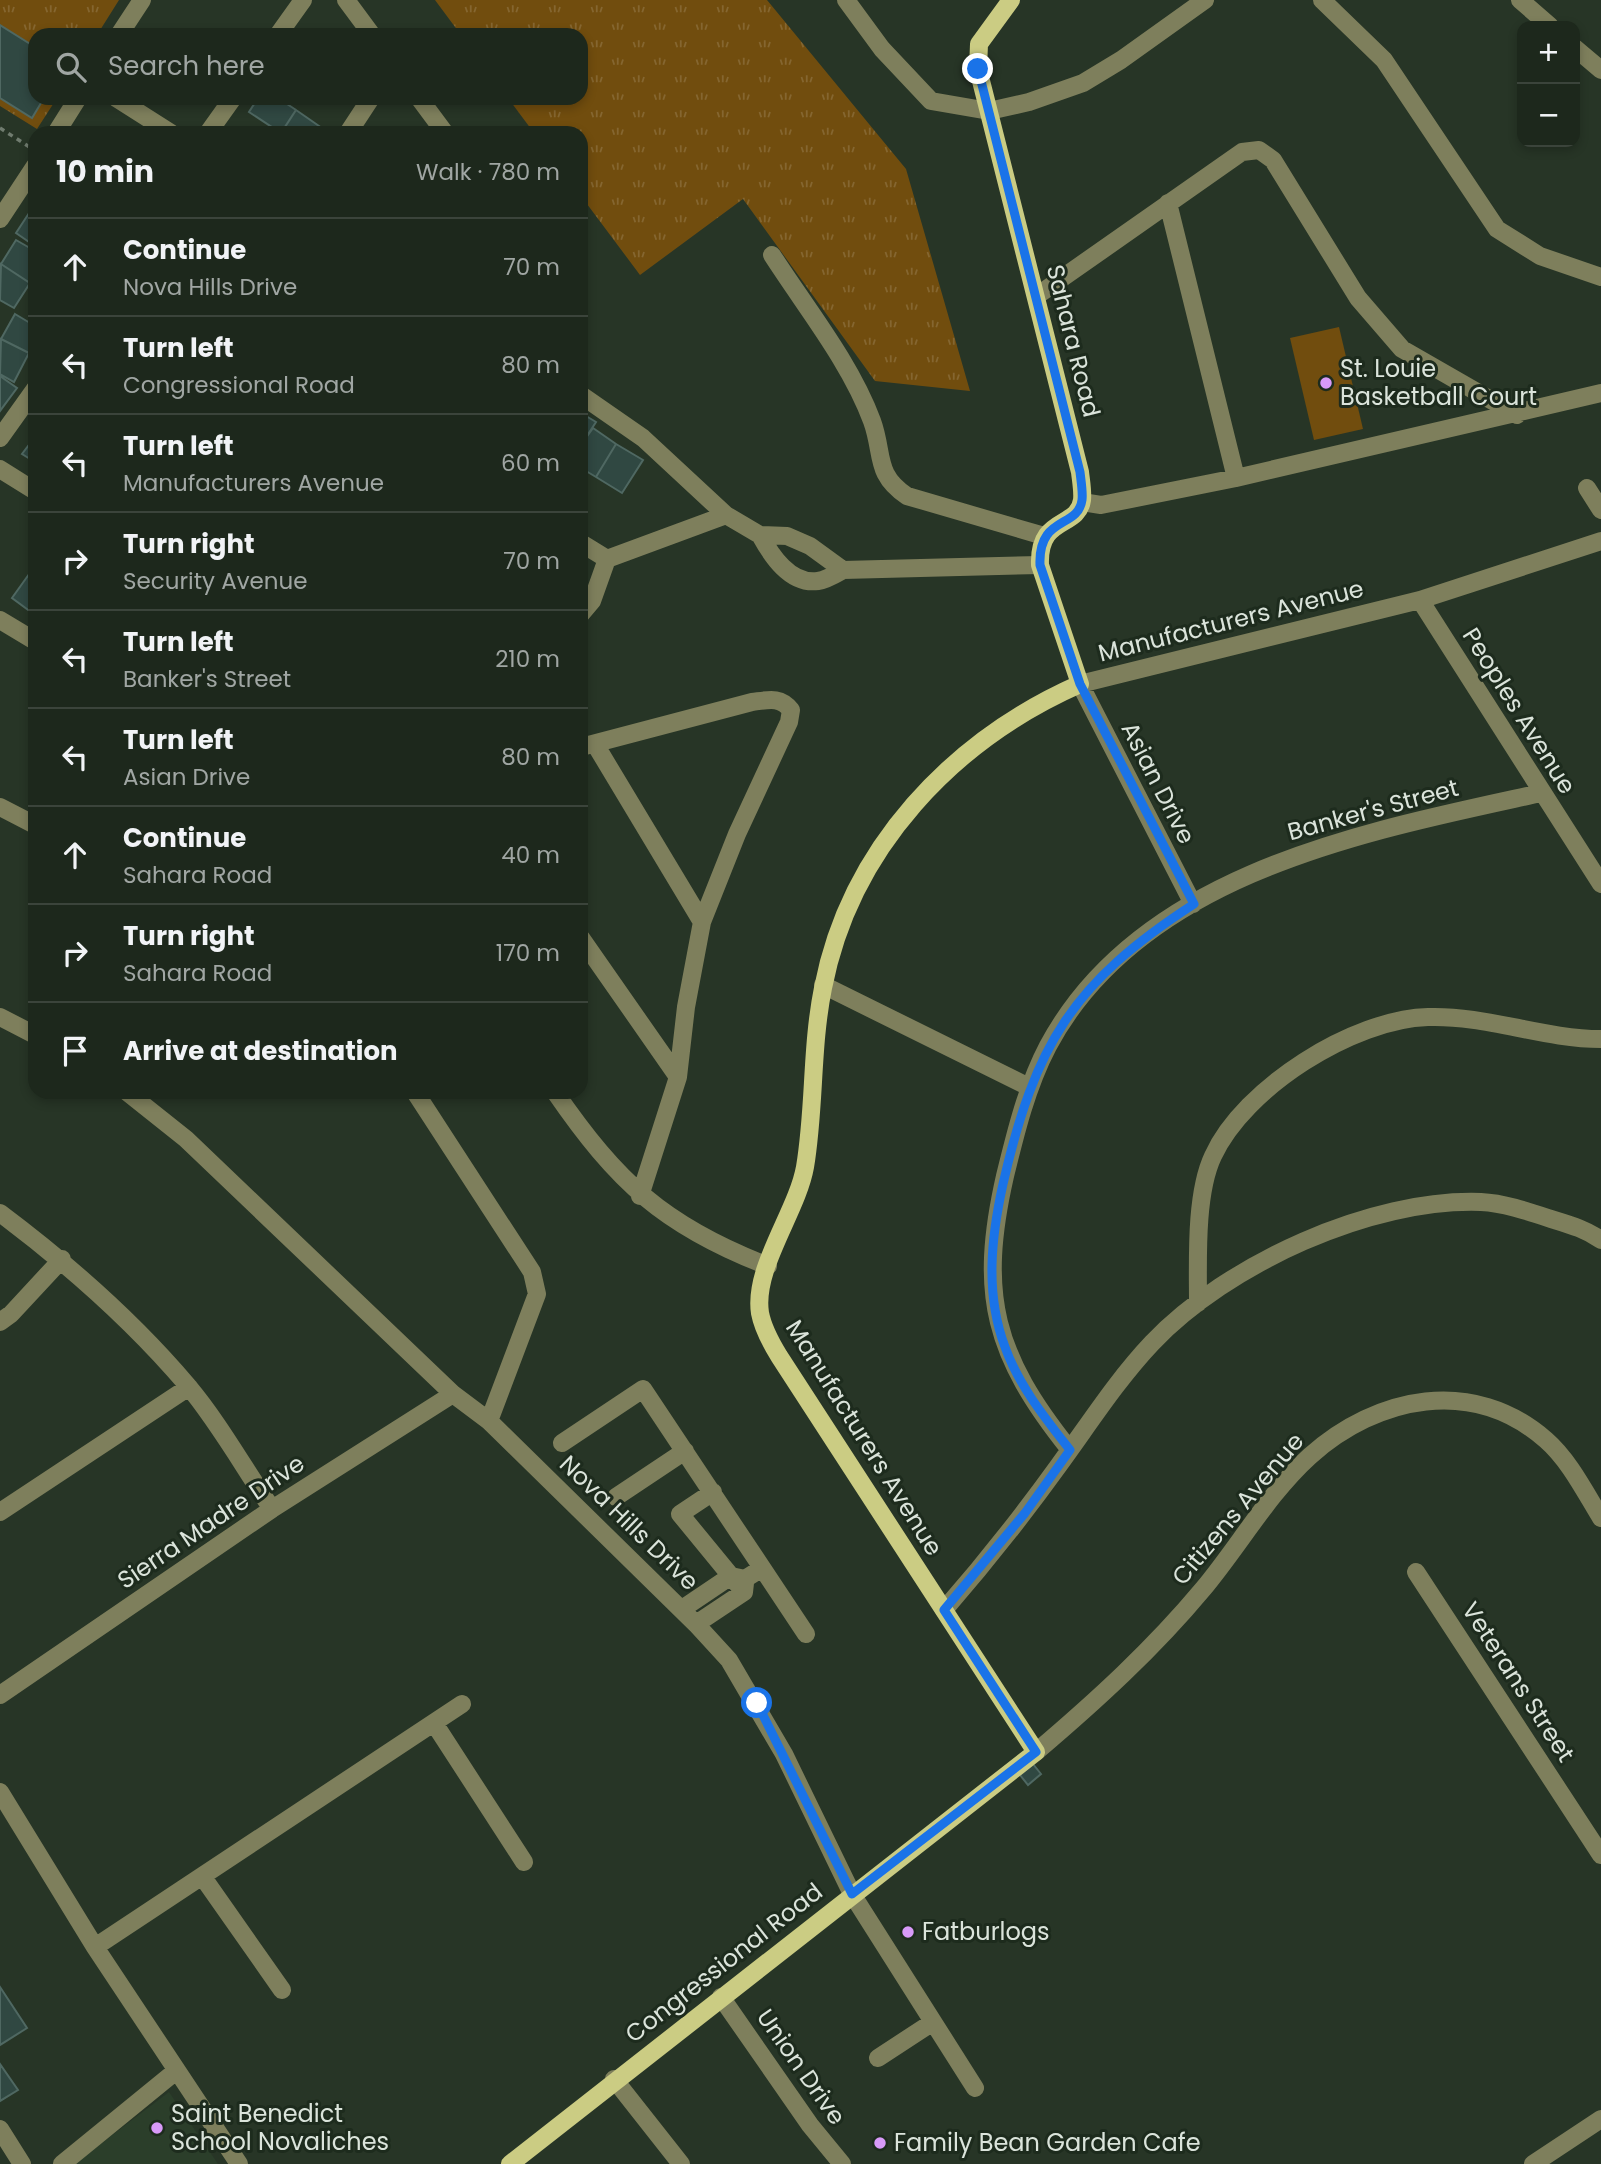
<!DOCTYPE html>
<meta charset="utf-8">
<style>
body{margin:0;font-family:Poppins,sans-serif;background:#253025;color:#f1f3f6}
.controls{position:absolute;right:21px;top:21px;display:grid;overflow:hidden;border-radius:14px;box-shadow:0 4px 10px #0003}
.controls button{width:63px;height:63px;display:grid;place-items:center;padding:0;border:0;border-bottom:2px solid #3b443b;background:#1d281c;color:#f1f3f6;font:35px sans-serif}
.stop{position:absolute;width:21px;height:21px;margin:-16px;border:5px solid #1a73e8;border-radius:50%;background:#fff}
.stop.end{background:#1a73e8;border-color:#fff;box-shadow:0 2px 7px #0008}
.list{margin:0;padding:0;list-style:none}
h2{display:flex;justify-content:space-between;align-items:center;height:91px;margin:0;padding:0 28px;font-size:30px}
h2 small{font-size:23px;font-weight:400;color:#a0a6a3}
.list li{display:grid;grid-template-columns:46px 1fr auto;gap:21px;align-items:center;box-sizing:border-box;height:98px;padding:0 28px;border-top:2px solid #3b443b}
.list b{display:block;font-size:26px;white-space:nowrap}
.list p{margin:0;font-size:23px;white-space:nowrap;color:#a0a6a3}
.list em{font-size:23px;font-style:normal;color:#a0a6a3}
.icon{flex:none;width:38px;height:38px;fill:none;stroke:currentColor;stroke-width:2;stroke-linecap:round;stroke-linejoin:round}
.map{position:relative;flex:none;width:1601px;height:2164px;overflow:hidden}
.search{position:absolute;background:#1d281c;box-shadow:0 4px 10px #0003;left:28px;top:28px;width:560px;height:77px;display:flex;align-items:center;gap:18px;box-sizing:border-box;padding:0 24px;border-radius:21px;color:#a0a6a3;font-size:26px}
.panel{position:absolute;background:#1d281c;box-shadow:0 4px 10px #0003;left:28px;top:126px;width:560px;height:973px;border-radius:21px}
.map>svg:first-child{display:block}
.built{fill:#2b3e2a}
.grass{fill:url(#grass-tufts)}
.garden{fill:#714d0e}
.building{fill:#304842;stroke:#4f6862;stroke-width:2}
.lines{fill:none;stroke-linecap:round;stroke-linejoin:round}
.path{stroke:#707c6f;stroke-width:3.5;stroke-dasharray:5 5;stroke-linecap:butt}
.minor{stroke:#7e7f5c;stroke-width:18}
.major{stroke:#cbcc83;stroke-width:18}
.route{stroke:#1a73e8;stroke-width:9}
.poi-dot{fill:#d89af8;stroke:#1d2b1d;stroke-width:2.5}
.labels{text-anchor:middle;stroke-width:6;stroke-linejoin:round;paint-order:stroke}
.street-label{font-size:24px;fill:#dbe4db;stroke:#1d2b1d}
.poi-label{font-size:24px;fill:#dbe4db;stroke:#1d2b1d;text-anchor:start}
</style>
<div class="map">
<svg width="1601" height="2164" viewBox="0 0 1601 2164">
<defs>
<pattern id="grass-tufts" width="24" height="20" patternUnits="userSpaceOnUse" patternTransform="scale(1.75)"><rect width="24" height="20" fill="#714d0e"/><path d="M3 7l-1-3M5 7V3M7 7l1-3M15 17l-1-3M17 17v-4M19 17l1-3" fill="none" stroke="#856630"/></pattern>
</defs>
<rect width="100%" height="100%" fill="#273526"/>
<path class="built" d="M 169,2092 L 218,2164 L 74,2164 Z"/>
<path class="grass" d="M 0,0 L 119,0 L 97,35 L 35,35 L 35,98 L 57,98 L 37,129 L 0,106 Z
M 435,0 L 767,0 L 906,169 L 970,391 L 875,381 L 743,199 L 640,275 L 581,196 L 581,133 L 534,133 L 508,98 L 581,98 L 581,35 L 461,35 Z"/>
<path class="garden" d="M 1339,327 L 1363,429 L 1314,440 L 1290,338 Z"/>
<path class="building" d="M 0,25 L 35,47 L 35,98 L 44,98 L 32,118 L 0,98 Z
M 258,98 L 278,98 L 296,110 L 281,133 L 249,112 Z
M 296,110 L 329,133 L 281,133 Z
M 35,204 L 35,246 L 16,233 Z
M 16,240 L 35,251 L 35,275 L 30,283 L 1,264 Z
M 1,264 L 30,283 L 14,308 L 0,300 Z
M 15,314 L 35,326 L 35,341 L 29,353 L 1,339 Z
M 1,339 L 29,353 L 14,382 L 0,374 Z
M 0,376 L 17,388 L 0,411 Z
M 581,413 L 596,422 L 581,445 Z
M 593,428 L 616,444 L 596,477 L 581,468 L 581,445 Z
M 35,437 L 35,462 L 22,454 Z
M 616,444 L 643,460 L 622,493 L 596,477 Z
M 32,570 L 35,572 L 35,606 L 31,612 L 12,598 Z
M 1033,1764 L 1041,1774 L 1028,1785 L 1020,1775 Z
M 0,1987 L 27,2028 L 0,2045 Z
M 0,2064 L 18,2090 L 0,2101 Z"/>
<g class="lines">
<path class="path" d="M 0,128 L 31,148"/>
<path class="minor" d="M 346,0 L 372,35
M 846,0 L 882,49 L 931,101 L 989,111 L 1029,102 L 1083,83 L 1121,60 L 1205,0
M 1322,0 L 1384,60 L 1497,229 L 1540,256 L 1601,277
M 1520,0 L 1550,26
M 119,35 L 142,0
M 278,35 L 303,0
M 1575,48 L 1601,70
M 116,98 L 171,133
M 419,98 L 445,133
M 56,133 L 78,98
M 208,133 L 233,98
M 348,133 L 371,98
M 1168,203 L 1236,478
M 0,219 L 35,166
M 772,255 C 806,308 850,362 872,421 C 884,454 874,474 907,496 L 1044,536
M 1038,295 L 1242,152 L 1259,150 L 1273,160 L 1358,298 L 1402,349 L 1517,415
M 581,395 L 643,438 L 726,515 L 760,535 L 787,536 L 810,546 L 843,570
M 0,438 L 35,389
M 0,469 L 35,491
M 1587,488 L 1601,510
M 1082,502 L 1101,505 L 1236,478 L 1601,393
M 760,535 C 771,555 790,585 818,581 C 826,580 836,574 843,570 L 1040,565
M 581,543 L 607,559 L 726,515
M 1420,600 L 1601,884
M 581,614 L 592,601 L 607,559
M 0,620 L 35,641
M 595,744 L 702,922
M 581,747 L 752,702 C 768,700 780,696 791,710 L 789,722 L 737,834 L 702,922 L 686,1007 L 678,1077 L 640,1196
M 0,807 L 35,825
M 1193,904 L 1080,684 L 1420,600 L 1601,541
M 581,938 L 678,1077
M 823,985 L 1029,1087
M 0,1017 L 35,1035
M 127,1092 L 186,1139 L 453,1394 L 489,1421 L 696,1624 L 729,1660 L 784,1754 L 852,1894 L 975,2088
M 415,1092 L 532,1272 L 537,1294 L 489,1421
M 555,1092 C 617,1182 664,1226 768,1266
M 0,1213 C 68,1264 132,1320 188,1386 C 219,1423 244,1468 272,1509
M 1198,1303 C 1198,1261 1195,1194 1213,1156 C 1244,1088 1353,1019 1428,1017 C 1486,1015 1543,1039 1601,1039
M 0,1322 L 11,1314 L 62,1259
M 562,1443 L 643,1389 L 806,1634
M 1070,1450 C 994,1355 978,1295 1005,1176 C 1016,1131 1027,1086 1048,1046 C 1141,872 1368,831 1541,793
M 713,1492 L 680,1514 L 744,1592
M 616,1497 L 685,1451
M 0,1512 L 189,1387
M 1416,1572 L 1601,1855
M 682,1609 L 731,1576 L 745,1579 L 762,1568
M 944,1610 C 985,1563 1023,1515 1059,1465 C 1089,1424 1117,1380 1152,1343 C 1227,1264 1371,1198 1481,1202 C 1503,1203 1527,1211 1548,1218 C 1567,1224 1584,1228 1601,1240
M 696,1624 L 744,1592 L 745,1583
M 0,1695 L 272,1509 L 453,1394
M 434,1723 L 524,1862
M 1036,1752 C 1096,1701 1153,1649 1203,1589 C 1239,1546 1268,1494 1310,1456 C 1377,1396 1473,1376 1546,1440 C 1569,1460 1585,1492 1601,1518
M 0,1792 L 95,1947 L 239,2164
M 202,1876 L 282,1990
M 95,1947 L 462,1704
M 721,1997 L 810,2125 L 842,2164
M 878,2058 L 933,2022
M 614,2079 L 681,2164
M 0,2129 L 22,2164
M 62,2164 L 176,2071
M 1533,2164 L 1601,2119"/>
<path class="major" d="M 510,2164 L 1036,1752 L 779,1356 C 771,1343 763,1329 760,1313 C 753,1268 797,1212 805,1167 C 815,1108 811,1047 823,988 C 850,848 953,740 1080,684 L 1040,565 C 1038,515 1078,529 1082,500 C 1083,492 1081,481 1080,472 L 978,69 L 979,44 L 1011,0"/>
</g>
<g class="lines">
<path class="route" d="M 757,1703 L 852,1894 L 1036,1752 L 944,1610 L 1025,1513 L 1070,1450 C 1045,1418 1019,1386 1005,1347 C 985,1294 991,1238 1003,1184 C 1035,1045 1072,983 1194,904 L 1080,684 L 1040,565 C 1038,515 1078,529 1082,500 C 1083,492 1081,481 1080,472 L 978,69"/>
</g>
<g class="poi-dot">
<circle cx="1326" cy="383" r="7"/>
<circle cx="908" cy="1932" r="7"/>
<circle cx="157" cy="2128" r="7"/>
<circle cx="880" cy="2143" r="7"/>
</g>
<g class="labels">
<g class="street-label">
<text transform="translate(1073 341) rotate(76)" y="8">Sahara Road</text>
<text transform="translate(1231 621) rotate(-14)" y="8">Manufacturers Avenue</text>
<text transform="translate(1519 711) rotate(58)" y="8">Peoples Avenue</text>
<text transform="translate(1158 783) rotate(63)" y="8">Asian Drive</text>
<text transform="translate(1373 810) rotate(-15)" y="8">Banker's Street</text>
<text transform="translate(864 1438) rotate(58)" y="8">Manufacturers Avenue</text>
<text transform="translate(1238 1509) rotate(-50)" y="8">Citizens Avenue</text>
<text transform="translate(211 1522) rotate(-34)" y="8">Sierra Madre Drive</text>
<text transform="translate(629 1523) rotate(44)" y="8">Nova Hills Drive</text>
<text transform="translate(1518 1682) rotate(57)" y="8">Veterans Street</text>
<text transform="translate(724 1963) rotate(-38)" y="8">Congressional Road</text>
<text transform="translate(801 2067) rotate(55)" y="8">Union Drive</text>
</g>
<g class="poi-label">
<text x="1340" y="377">St. Louie<tspan x="1340" dy="28">Basketball Court</tspan></text>
<text x="922" y="1940">Fatburlogs</text>
<text x="171" y="2122">Saint Benedict<tspan x="171" dy="28">School Novaliches</tspan></text>
<text x="894" y="2151">Family Bean Garden Cafe</text>
</g>
</g>
</svg>
<div class="controls">
<button>+</button>
<button>−</button>
</div>
<div class="stop" style="left:757px;top:1703px"></div>
<div class="stop end" style="left:978px;top:69px"></div>
<div class="search"><svg class="icon" aria-label="search" viewBox="0 0 24 24"><circle cx="10" cy="10" r="6"/><path d="M15 15l6 6"/></svg>Search here</div>
<section class="panel">
<h2>10 min<small>Walk · 780 m</small></h2>
<ul class="list">
<li><svg class="icon" aria-label="ahead" viewBox="0 0 24 24"><path d="M12 20V5M6 11l6-6 6 6"/></svg><div><b>Continue</b><p>Nova Hills Drive</p></div><em>70 m</em></li>
<li><svg class="icon" aria-label="left" viewBox="0 0 24 24"><path d="M17 20v-9H6M10 6l-5 5 5 5"/></svg><div><b>Turn left</b><p>Congressional Road</p></div><em>80 m</em></li>
<li><svg class="icon" aria-label="left" viewBox="0 0 24 24"><path d="M17 20v-9H6M10 6l-5 5 5 5"/></svg><div><b>Turn left</b><p>Manufacturers Avenue</p></div><em>60 m</em></li>
<li><svg class="icon" aria-label="right" viewBox="0 0 24 24"><path d="M7 20v-9h11M14 6l5 5-5 5"/></svg><div><b>Turn right</b><p>Security Avenue</p></div><em>70 m</em></li>
<li><svg class="icon" aria-label="left" viewBox="0 0 24 24"><path d="M17 20v-9H6M10 6l-5 5 5 5"/></svg><div><b>Turn left</b><p>Banker's Street</p></div><em>210 m</em></li>
<li><svg class="icon" aria-label="left" viewBox="0 0 24 24"><path d="M17 20v-9H6M10 6l-5 5 5 5"/></svg><div><b>Turn left</b><p>Asian Drive</p></div><em>80 m</em></li>
<li><svg class="icon" aria-label="ahead" viewBox="0 0 24 24"><path d="M12 20V5M6 11l6-6 6 6"/></svg><div><b>Continue</b><p>Sahara Road</p></div><em>40 m</em></li>
<li><svg class="icon" aria-label="right" viewBox="0 0 24 24"><path d="M7 20v-9h11M14 6l5 5-5 5"/></svg><div><b>Turn right</b><p>Sahara Road</p></div><em>170 m</em></li>
<li><svg class="icon" aria-label="arrive" viewBox="0 0 24 24"><path d="M6 21V4h12l-3 4 3 4H6"/></svg><div><b>Arrive at destination</b></div></li>
</ul>
</section>
</div>
